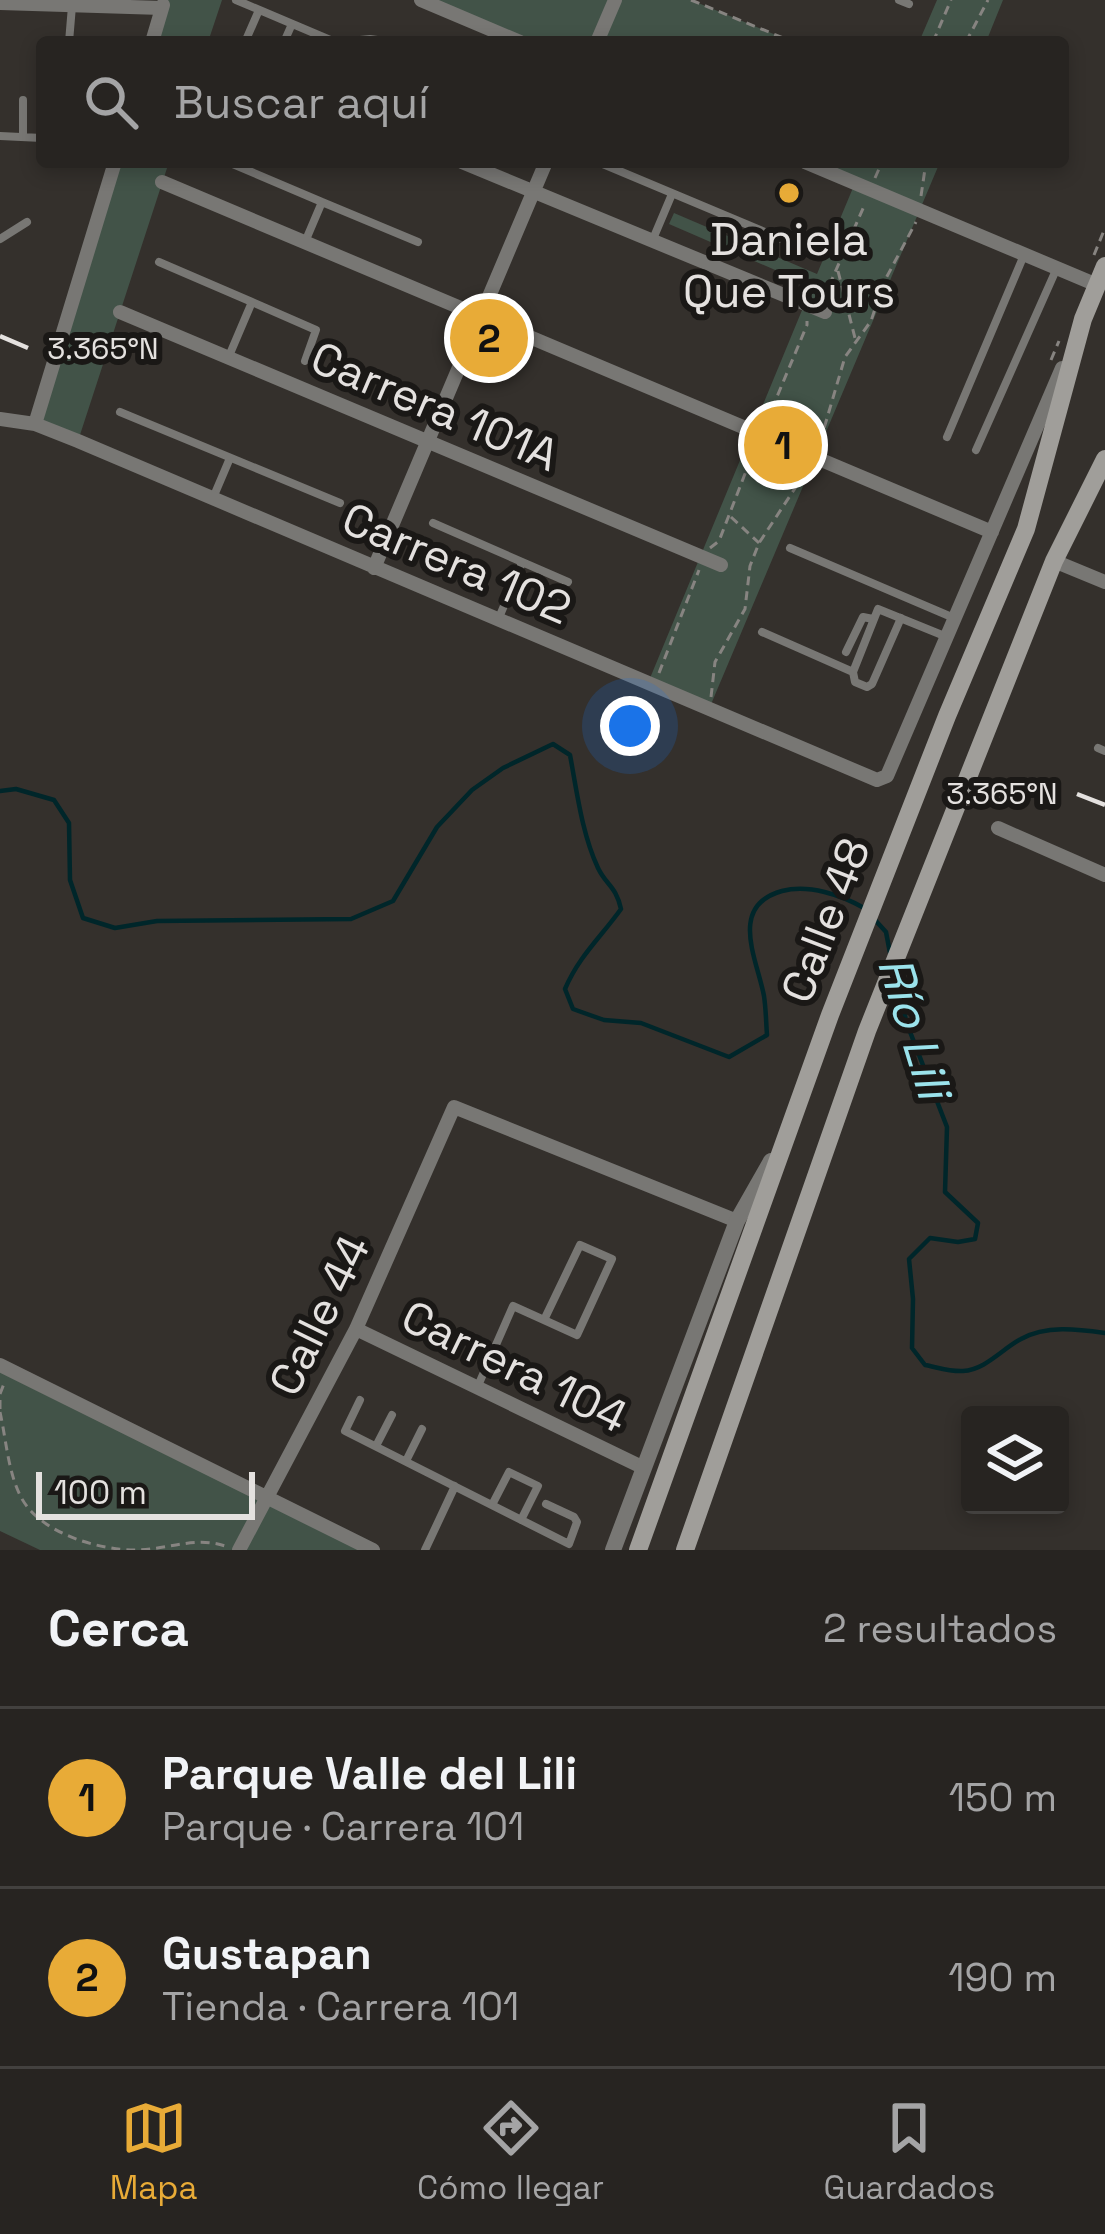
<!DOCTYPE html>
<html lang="es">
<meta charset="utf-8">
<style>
body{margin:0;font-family:"Space Grotesk",sans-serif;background:#33302e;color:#f1f3f6}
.controls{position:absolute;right:36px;bottom:36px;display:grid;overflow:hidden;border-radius:12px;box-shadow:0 6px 18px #0003}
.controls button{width:108px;height:108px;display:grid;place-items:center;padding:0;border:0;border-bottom:3px solid #43413f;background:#272421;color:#f1f3f6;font:60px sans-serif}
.scale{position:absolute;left:36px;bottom:30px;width:219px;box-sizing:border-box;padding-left:12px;border:6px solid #e4e1df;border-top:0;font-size:33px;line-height:42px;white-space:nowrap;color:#e4e1df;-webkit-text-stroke:9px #1a1816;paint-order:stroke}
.you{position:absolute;left:630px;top:726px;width:42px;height:42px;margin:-30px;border:9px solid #fff;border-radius:50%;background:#1a73e8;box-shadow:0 0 0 18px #1a73e833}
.badge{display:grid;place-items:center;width:78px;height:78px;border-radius:50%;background:#e8ab37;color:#111;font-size:39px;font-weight:700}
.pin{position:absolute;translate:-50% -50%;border:6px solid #fff;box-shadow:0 3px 12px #0006}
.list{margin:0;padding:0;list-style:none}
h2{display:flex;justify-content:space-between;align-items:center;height:156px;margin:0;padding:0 48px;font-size:51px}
h2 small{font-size:39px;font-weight:400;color:#a4a4a5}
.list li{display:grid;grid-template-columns:78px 1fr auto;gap:36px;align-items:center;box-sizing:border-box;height:180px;padding:0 48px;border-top:3px solid #43413f}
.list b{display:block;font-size:45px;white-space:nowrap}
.list p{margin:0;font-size:39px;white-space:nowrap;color:#a4a4a5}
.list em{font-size:39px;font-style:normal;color:#a4a4a5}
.icon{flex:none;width:66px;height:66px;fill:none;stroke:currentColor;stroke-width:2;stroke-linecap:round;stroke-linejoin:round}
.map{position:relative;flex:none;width:1105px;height:1550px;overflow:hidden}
.search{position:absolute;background:#272421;box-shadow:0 6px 18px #0003;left:36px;right:36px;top:36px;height:132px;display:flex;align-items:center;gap:30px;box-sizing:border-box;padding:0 42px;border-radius:12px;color:#a4a4a5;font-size:45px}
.sheet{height:516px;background:#272421}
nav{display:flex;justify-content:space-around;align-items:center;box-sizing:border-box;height:168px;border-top:3px solid #43413f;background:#272421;font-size:33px;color:#a4a4a5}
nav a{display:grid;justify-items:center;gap:6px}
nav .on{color:#e8ab37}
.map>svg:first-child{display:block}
.green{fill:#425348}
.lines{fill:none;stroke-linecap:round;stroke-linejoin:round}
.stream{stroke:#00262a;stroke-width:4.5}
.path{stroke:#878481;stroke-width:3;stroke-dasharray:9 6;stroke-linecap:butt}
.service{stroke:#787774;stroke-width:8}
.minor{stroke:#787774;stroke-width:14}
.tertiary{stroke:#787774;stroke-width:16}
.secondary{stroke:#a09e9a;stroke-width:18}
.ticks{fill:none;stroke:#e4e1df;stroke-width:4.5}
.poi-dot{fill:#e8ab37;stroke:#1a1816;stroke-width:4.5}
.labels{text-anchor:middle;stroke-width:12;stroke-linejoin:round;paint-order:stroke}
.poi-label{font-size:45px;fill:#e4e1df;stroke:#1a1816}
.street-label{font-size:45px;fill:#e4e1df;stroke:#1a1816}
.water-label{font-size:48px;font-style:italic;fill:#9be3ec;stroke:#1a1816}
.ticks-label{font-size:30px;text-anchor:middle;fill:#e4e1df;stroke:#1a1816;stroke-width:12;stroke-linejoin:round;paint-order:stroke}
</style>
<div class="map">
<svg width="1105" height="1550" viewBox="0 0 1105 1550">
<rect width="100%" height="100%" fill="#34302c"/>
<path class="green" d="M 165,0 L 222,0 L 208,42 L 152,42 Z
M 421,0 L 691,0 L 793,42 L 520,42 Z
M 937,0 L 1003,0 L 986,42 L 919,42 Z
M 115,162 L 169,162 L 78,441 L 35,424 Z
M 805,162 L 940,162 L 709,709 L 648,683 L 812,286 L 669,224 L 674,213 L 817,274 L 855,183 Z
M 0,1365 L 373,1550 L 40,1550 L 0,1531 Z"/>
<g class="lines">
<path class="stream" d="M 0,791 L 16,789 L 54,800 L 69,823 L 70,880 L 83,918 L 115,928 L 157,921 L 351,919 L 393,901 L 437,827 L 472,790 L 503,768 L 553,744 L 570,755 C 577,792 582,834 598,868 C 606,885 616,886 621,909 C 601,937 579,956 565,989 L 573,1009 L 604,1020 L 641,1023 L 729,1057 L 767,1035 C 766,1022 766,1009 764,996 C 757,959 728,906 782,891 C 809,884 841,895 864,908
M 876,921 L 886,932 L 890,953
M 895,976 L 907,1024 L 947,1127 L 945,1192 L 978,1223 L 975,1239 L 958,1242 L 930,1238 L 909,1259 L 913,1299 L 912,1348 L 925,1365 C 936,1367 951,1372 963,1371 C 985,1370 1002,1349 1021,1339 C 1046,1325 1077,1329 1105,1333"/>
<path class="path" d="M 691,0 L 793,42
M 933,42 L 951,0
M 966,42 L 988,0
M 875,178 L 882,162
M 921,196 L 926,162
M 1094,255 L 1105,228
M 838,271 L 856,342
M 828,293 L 836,295 L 882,283
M 820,296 L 826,293 L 865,204
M 1051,360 L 1059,341
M 766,423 L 807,325 L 807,321
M 820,442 L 845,357 L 871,321 L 884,282 L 916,222
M 731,517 L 759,543
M 710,548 L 719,541 L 755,448
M 659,673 L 699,570
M 711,697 L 715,662 L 745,609 L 750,566 L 759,543 L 809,467
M 0,1409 L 0,1394 L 5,1381
M 0,1412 C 6,1439 8,1471 20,1495 C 37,1532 97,1550 135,1550 C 168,1550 196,1535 228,1547"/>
<path class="service" d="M 236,0 L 335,42
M 899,0 L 909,4
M 69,42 L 72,6
M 245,42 L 259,10
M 284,42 L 292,24
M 340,42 L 370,39 L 392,42
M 0,136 L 42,138
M 23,137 L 23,100
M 228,162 L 322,202
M 598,162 L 803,248
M 0,239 L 27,222
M 653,239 L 672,194
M 305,242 L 322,202 L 418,242
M 159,262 L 252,302
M 229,356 L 252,302 L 316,330 L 305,361
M 120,412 L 340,503
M 947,437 L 1024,255
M 976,450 L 1056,270
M 213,498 L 230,458
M 433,523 L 568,582
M 790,548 L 954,618
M 498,620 L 522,563
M 762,632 L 853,672 L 855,682 L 867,687 L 872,684 L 901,618
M 846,652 L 863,617 L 873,619
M 853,672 L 878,609 L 947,637
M 1098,748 L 1105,751
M 580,1245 L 612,1259 L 577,1335 L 544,1320 Z
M 477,1388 L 513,1306 L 544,1320
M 360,1400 L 345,1431 L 569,1544 L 577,1522 L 574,1517 L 546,1504
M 376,1446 L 392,1415
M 406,1461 L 422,1429
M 492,1505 L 509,1472 L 538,1486 L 521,1520
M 425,1550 L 455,1486"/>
<path class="minor" d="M 421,0 L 520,42
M 0,3 L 162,8
M 152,42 L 163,5
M 597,42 L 615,0
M 462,162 L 825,312
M 805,162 L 1097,285
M 162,182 L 992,532
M 120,312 L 721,565
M 0,419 L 35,424 L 78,441 L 877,780 L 887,776 L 1062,368
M 35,424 L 115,162
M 1054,561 L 1105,582
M 374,568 L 546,162
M 998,828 L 1105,875
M 356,1329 L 644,1468
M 0,1365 L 373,1550
M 239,1550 L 356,1329 L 454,1107 L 737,1221"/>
<path class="tertiary" d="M 613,1550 L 737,1221 L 771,1161"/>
<path class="secondary" d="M 638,1550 L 830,1015 L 947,716 L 1026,529 L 1083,319 L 1105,266
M 685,1550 L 867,1031 L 1054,561 L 1105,459"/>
</g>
<path class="ticks" d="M 0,336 L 28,348M 1077,794 L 1105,805"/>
<circle class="poi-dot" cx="789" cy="193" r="12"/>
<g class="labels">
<g class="poi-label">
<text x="789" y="255">Daniela<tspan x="789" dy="52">Que Tours</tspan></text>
</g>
<g class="street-label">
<text transform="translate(435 406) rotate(23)" y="16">Carrera 101A</text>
<text transform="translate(457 563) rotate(23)" y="16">Carrera 102</text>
<text transform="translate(825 920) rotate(-69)" y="16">Calle 48</text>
<text transform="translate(319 1315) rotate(-64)" y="16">Calle 44</text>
<text transform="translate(515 1366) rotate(26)" y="16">Carrera 104</text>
</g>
<g class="water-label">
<text transform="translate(915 1027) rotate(73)" y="17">Río Lili</text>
</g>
</g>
<g class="ticks-label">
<text x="103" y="359">3.365°N</text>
<text x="1002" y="804">3.365°N</text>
</g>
</svg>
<div class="controls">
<button><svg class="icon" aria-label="layers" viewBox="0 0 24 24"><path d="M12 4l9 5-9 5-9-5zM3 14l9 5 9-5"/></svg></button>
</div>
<div class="scale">100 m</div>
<div class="you"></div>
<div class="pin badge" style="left:783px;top:445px">1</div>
<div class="pin badge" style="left:489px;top:338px">2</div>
<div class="search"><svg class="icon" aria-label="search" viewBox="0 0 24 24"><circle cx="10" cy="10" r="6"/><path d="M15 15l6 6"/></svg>Buscar aquí</div>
</div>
<section class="sheet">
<h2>Cerca<small>2 resultados</small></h2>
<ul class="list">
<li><span class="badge">1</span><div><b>Parque Valle del Lili</b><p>Parque · Carrera 101</p></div><em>150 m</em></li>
<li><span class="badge">2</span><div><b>Gustapan</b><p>Tienda · Carrera 101</p></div><em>190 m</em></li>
</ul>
</section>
<nav>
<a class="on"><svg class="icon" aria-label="map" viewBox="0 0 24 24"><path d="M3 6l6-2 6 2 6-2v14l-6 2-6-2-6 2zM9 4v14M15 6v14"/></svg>Mapa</a>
<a><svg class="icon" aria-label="directions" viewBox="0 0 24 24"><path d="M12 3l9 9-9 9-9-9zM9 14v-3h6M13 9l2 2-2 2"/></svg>Cómo llegar</a>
<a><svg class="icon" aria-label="saved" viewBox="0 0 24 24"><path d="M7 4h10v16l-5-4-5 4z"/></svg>Guardados</a>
</nav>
